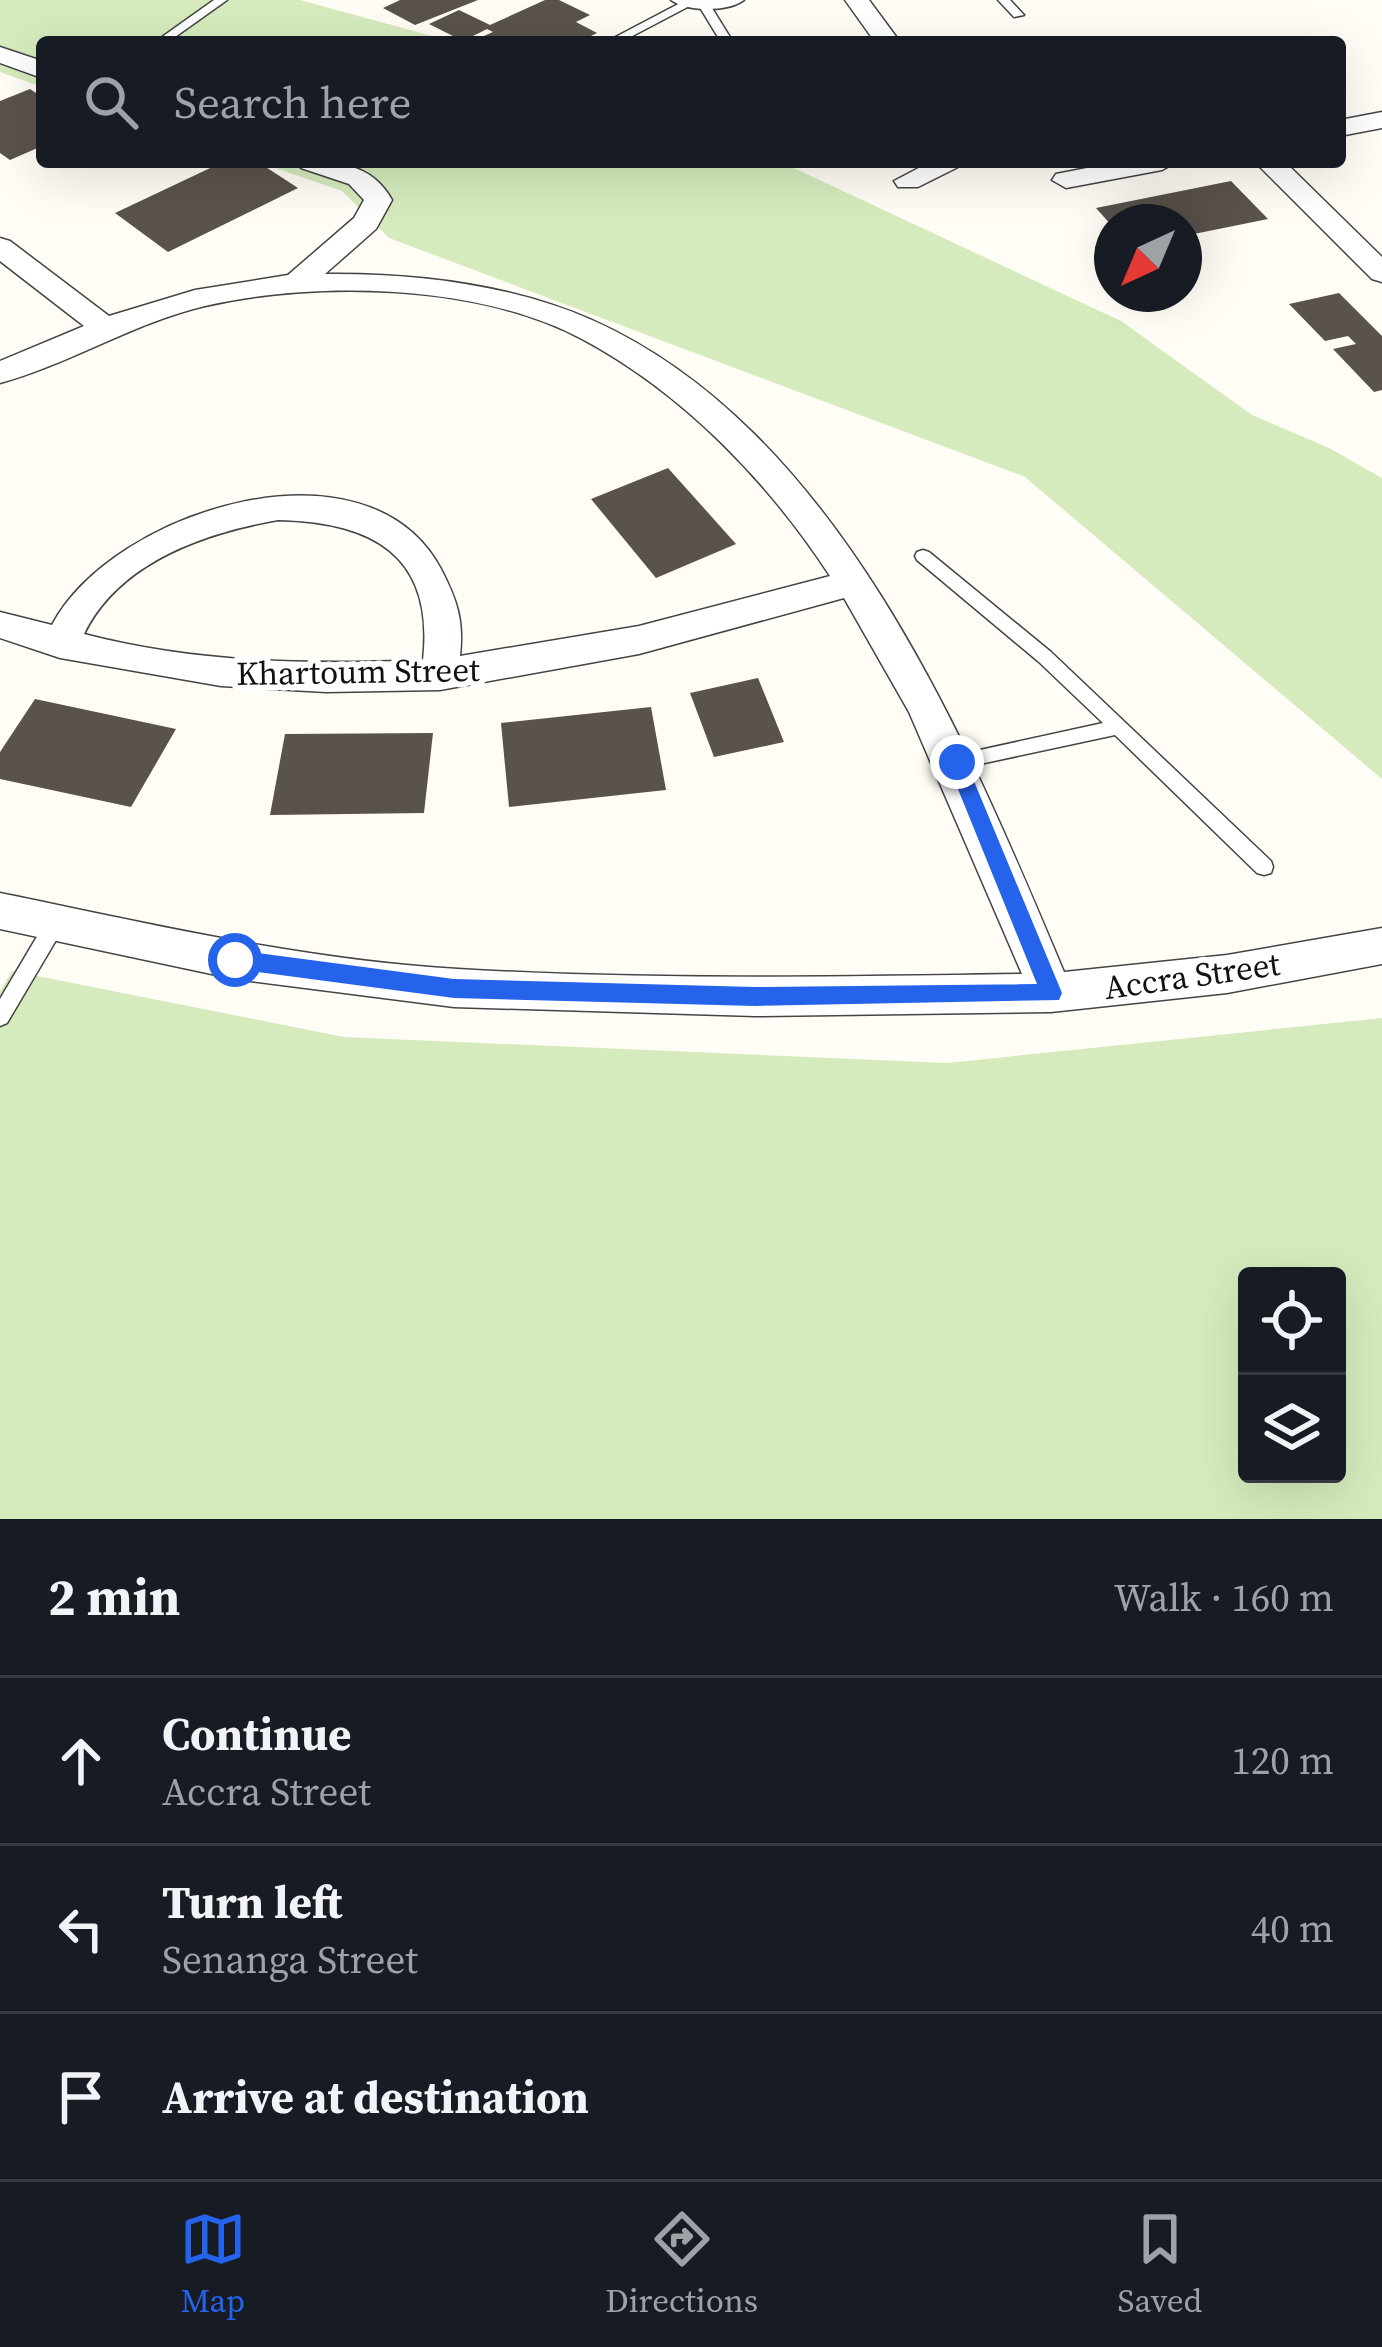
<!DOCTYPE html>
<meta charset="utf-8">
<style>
body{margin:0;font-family:"Source Serif 4",serif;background:#20242c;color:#f1f3f6}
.controls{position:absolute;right:36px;bottom:36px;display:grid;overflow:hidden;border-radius:12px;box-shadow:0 12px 48px #0002}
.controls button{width:108px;height:108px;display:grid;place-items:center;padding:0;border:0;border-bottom:3px solid #363941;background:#171b24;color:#f1f3f6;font:60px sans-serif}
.compass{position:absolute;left:1094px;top:204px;width:108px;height:108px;border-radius:50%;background:#171b24;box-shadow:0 12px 48px #0002;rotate:224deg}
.stop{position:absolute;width:36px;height:36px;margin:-27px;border:9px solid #2563eb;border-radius:50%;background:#fff}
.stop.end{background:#2563eb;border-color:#fff;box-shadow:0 3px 12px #0008}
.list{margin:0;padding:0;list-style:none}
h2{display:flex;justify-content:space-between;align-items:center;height:156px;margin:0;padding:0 48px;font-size:51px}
h2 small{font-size:39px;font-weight:400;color:#9ea1a6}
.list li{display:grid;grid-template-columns:78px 1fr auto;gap:36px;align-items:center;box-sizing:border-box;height:168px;padding:0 48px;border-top:3px solid #363941}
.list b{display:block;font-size:45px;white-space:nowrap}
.list p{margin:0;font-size:39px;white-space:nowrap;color:#9ea1a6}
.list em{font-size:39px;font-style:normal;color:#9ea1a6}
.icon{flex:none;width:66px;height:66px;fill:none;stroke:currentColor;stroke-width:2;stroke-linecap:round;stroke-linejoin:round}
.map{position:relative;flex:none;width:1382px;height:1519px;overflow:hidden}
.search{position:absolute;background:#171b24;box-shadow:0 12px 48px #0002;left:36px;right:36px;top:36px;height:132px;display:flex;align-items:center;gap:30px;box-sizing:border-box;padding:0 42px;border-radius:12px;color:#9ea1a6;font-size:45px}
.sheet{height:660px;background:#171b24}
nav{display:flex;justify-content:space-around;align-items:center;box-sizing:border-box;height:168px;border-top:3px solid #363941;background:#171b24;font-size:33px;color:#9ea1a6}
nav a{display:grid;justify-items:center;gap:6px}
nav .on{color:#2563eb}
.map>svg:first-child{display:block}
.green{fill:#d5ebbd;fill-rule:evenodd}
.building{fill:#5a524d}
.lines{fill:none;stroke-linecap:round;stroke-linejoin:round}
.lane-casing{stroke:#444;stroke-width:3}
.street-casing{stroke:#444;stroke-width:3}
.lane{fill:#fff;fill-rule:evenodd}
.street{fill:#fff;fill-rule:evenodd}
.route{fill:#2563eb}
.labels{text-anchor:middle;stroke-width:12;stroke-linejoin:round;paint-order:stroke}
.street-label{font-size:33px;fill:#111;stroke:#fff}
</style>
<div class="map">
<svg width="1382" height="1519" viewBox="0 0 1382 1519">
<rect width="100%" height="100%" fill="#fffdf5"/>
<path class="green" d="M 0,0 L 300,0 L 454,42 L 42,42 L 42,87 L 0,72 Z
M 258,162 L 781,162 L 1121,321 L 1252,415 L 1329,448 L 1382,478 L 1382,779 L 1025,477 L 389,238 L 342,191 Z
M 12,971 L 344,1037 L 947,1063 L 1382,1018 L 1382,1519 L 0,1519 L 0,991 ZM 1247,1276 L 1337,1276 L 1337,1474 L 1247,1474 Z"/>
<path class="building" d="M 400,0 L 478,0 L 415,25 L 383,8 Z
M 545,0 L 559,0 L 590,15 L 576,22 L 597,33 L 579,42 L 477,39 L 493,32 L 487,29 L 463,41 L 429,24 L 459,10 L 490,25 Z
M 30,89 L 42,97 L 42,146 L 10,160 L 0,153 L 0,101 Z
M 223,162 L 258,162 L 298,188 L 168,252 L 115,213 Z
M 1231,181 L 1268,219 L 1184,236 L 1184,222 L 1112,222 L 1112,226 L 1096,208 Z
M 1339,293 L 1382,336 L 1382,390 L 1374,392 L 1333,349 L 1356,344 L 1348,336 L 1325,341 L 1289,304 Z
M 668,468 L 736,544 L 656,578 L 591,499 Z
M 758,678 L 784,742 L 714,757 L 690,693 Z
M 35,699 L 176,729 L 131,807 L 0,779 L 0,752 Z
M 651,707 L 666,790 L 509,807 L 501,723 Z
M 433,733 L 424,813 L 270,815 L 285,734 Z"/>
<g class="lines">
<g class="lane-casing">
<path id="lane" d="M 214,0 L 227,0 L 168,42 L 155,42 Z
M 686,0 L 697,2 L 621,42 L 606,42 Z
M 998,0 L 1010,0 L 1024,15 L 1014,17 Z
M 696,1 L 707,0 L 733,42 L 721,42 Z
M 923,550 L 929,552 L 1051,652 L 1271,861 L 1273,867 L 1271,873 L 1264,875 L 1257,873 L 1115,735 L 957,769 L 951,767 L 948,762 L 951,757 L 957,755 L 1103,723 L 1039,662 L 917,560 L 915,556 L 917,552 Z
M 55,916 L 62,918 L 65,924 L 62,930 L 7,1023 L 0,1026 L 0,999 L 48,918 Z"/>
</g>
<g class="street-casing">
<path id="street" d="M 671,0 L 744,0 C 728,12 687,12 671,0 Z
M 845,0 L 869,0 L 900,42 L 875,42 Z
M 0,47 L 42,61 L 42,78 L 0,63 Z
M 1382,112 L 1382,128 L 1340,136 L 1340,120 Z
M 297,162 C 336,162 371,162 392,200 L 376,229 L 325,274 C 413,273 510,284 592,320 C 838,430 966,739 1064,972 L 1227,955 L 1382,928 L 1382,964 L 1227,993 L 1051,1012 L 755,1016 L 454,1007 L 235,979 L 0,929 L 0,893 C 151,924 303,960 458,969 C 645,980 834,977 1022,974 L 909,712 L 844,598 L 639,654 L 440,690 L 326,692 L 221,686 L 60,658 L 0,638 L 0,612 L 52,625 C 112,511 367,430 441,569 C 457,600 464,620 460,656 L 639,626 L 830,576 C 768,481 683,393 582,339 C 479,284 317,280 205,306 C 133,323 70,364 0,383 L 0,361 L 84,326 L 0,261 L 0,238 L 10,241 L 109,316 L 195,290 L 288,275 L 354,218 L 364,200 L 349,184 L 301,168 ZM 278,520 C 371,522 435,554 423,660 C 309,665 195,663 84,634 C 119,562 205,533 278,520 Z
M 930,162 L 968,162 L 918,187 L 898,187 L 894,181 Z
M 1118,162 L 1176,162 L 1162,170 L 1066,188 L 1052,180 L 1056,174 Z
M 1255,162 L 1285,162 L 1382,257 L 1382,282 L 1372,279 Z"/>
</g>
<use href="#lane" class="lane"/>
<use href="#street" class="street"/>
</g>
<path class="route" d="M 957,755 L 966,762 L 1062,993 L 1059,1000 L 755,1006 L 454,998 L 235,969 L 224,960 L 235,950 L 454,979 L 755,987 L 1037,984 L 947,762 Z"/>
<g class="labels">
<g class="street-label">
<text transform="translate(358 671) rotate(-1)" y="12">Khartoum Street</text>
<text transform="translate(1192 975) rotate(-8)" y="12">Accra Street</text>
</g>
</g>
</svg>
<div class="controls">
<button><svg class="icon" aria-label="locate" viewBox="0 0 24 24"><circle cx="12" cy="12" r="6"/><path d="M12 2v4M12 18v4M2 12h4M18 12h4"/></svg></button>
<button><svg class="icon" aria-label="layers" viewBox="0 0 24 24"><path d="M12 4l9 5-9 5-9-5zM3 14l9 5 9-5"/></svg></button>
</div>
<svg class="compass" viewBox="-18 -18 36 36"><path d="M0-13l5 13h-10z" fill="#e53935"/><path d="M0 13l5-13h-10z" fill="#9ea1a6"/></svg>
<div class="stop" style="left:235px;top:960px"></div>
<div class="stop end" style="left:957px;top:762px"></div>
<div class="search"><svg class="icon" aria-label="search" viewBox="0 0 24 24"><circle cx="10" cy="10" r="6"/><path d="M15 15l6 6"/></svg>Search here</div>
</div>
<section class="sheet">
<h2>2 min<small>Walk · 160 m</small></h2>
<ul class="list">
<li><svg class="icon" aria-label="ahead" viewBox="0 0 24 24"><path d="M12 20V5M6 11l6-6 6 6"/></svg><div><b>Continue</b><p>Accra Street</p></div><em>120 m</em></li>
<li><svg class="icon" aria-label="left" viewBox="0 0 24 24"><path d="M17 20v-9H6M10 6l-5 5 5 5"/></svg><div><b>Turn left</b><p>Senanga Street</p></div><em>40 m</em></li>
<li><svg class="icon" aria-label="arrive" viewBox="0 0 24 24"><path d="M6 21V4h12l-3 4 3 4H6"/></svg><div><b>Arrive at destination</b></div></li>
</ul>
</section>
<nav>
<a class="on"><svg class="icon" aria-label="map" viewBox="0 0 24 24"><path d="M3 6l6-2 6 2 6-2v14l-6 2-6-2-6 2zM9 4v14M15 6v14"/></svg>Map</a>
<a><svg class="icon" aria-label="directions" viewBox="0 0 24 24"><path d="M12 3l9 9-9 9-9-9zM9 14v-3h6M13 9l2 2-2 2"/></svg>Directions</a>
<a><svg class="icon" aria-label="saved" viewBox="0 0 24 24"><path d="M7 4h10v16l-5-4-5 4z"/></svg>Saved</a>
</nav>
